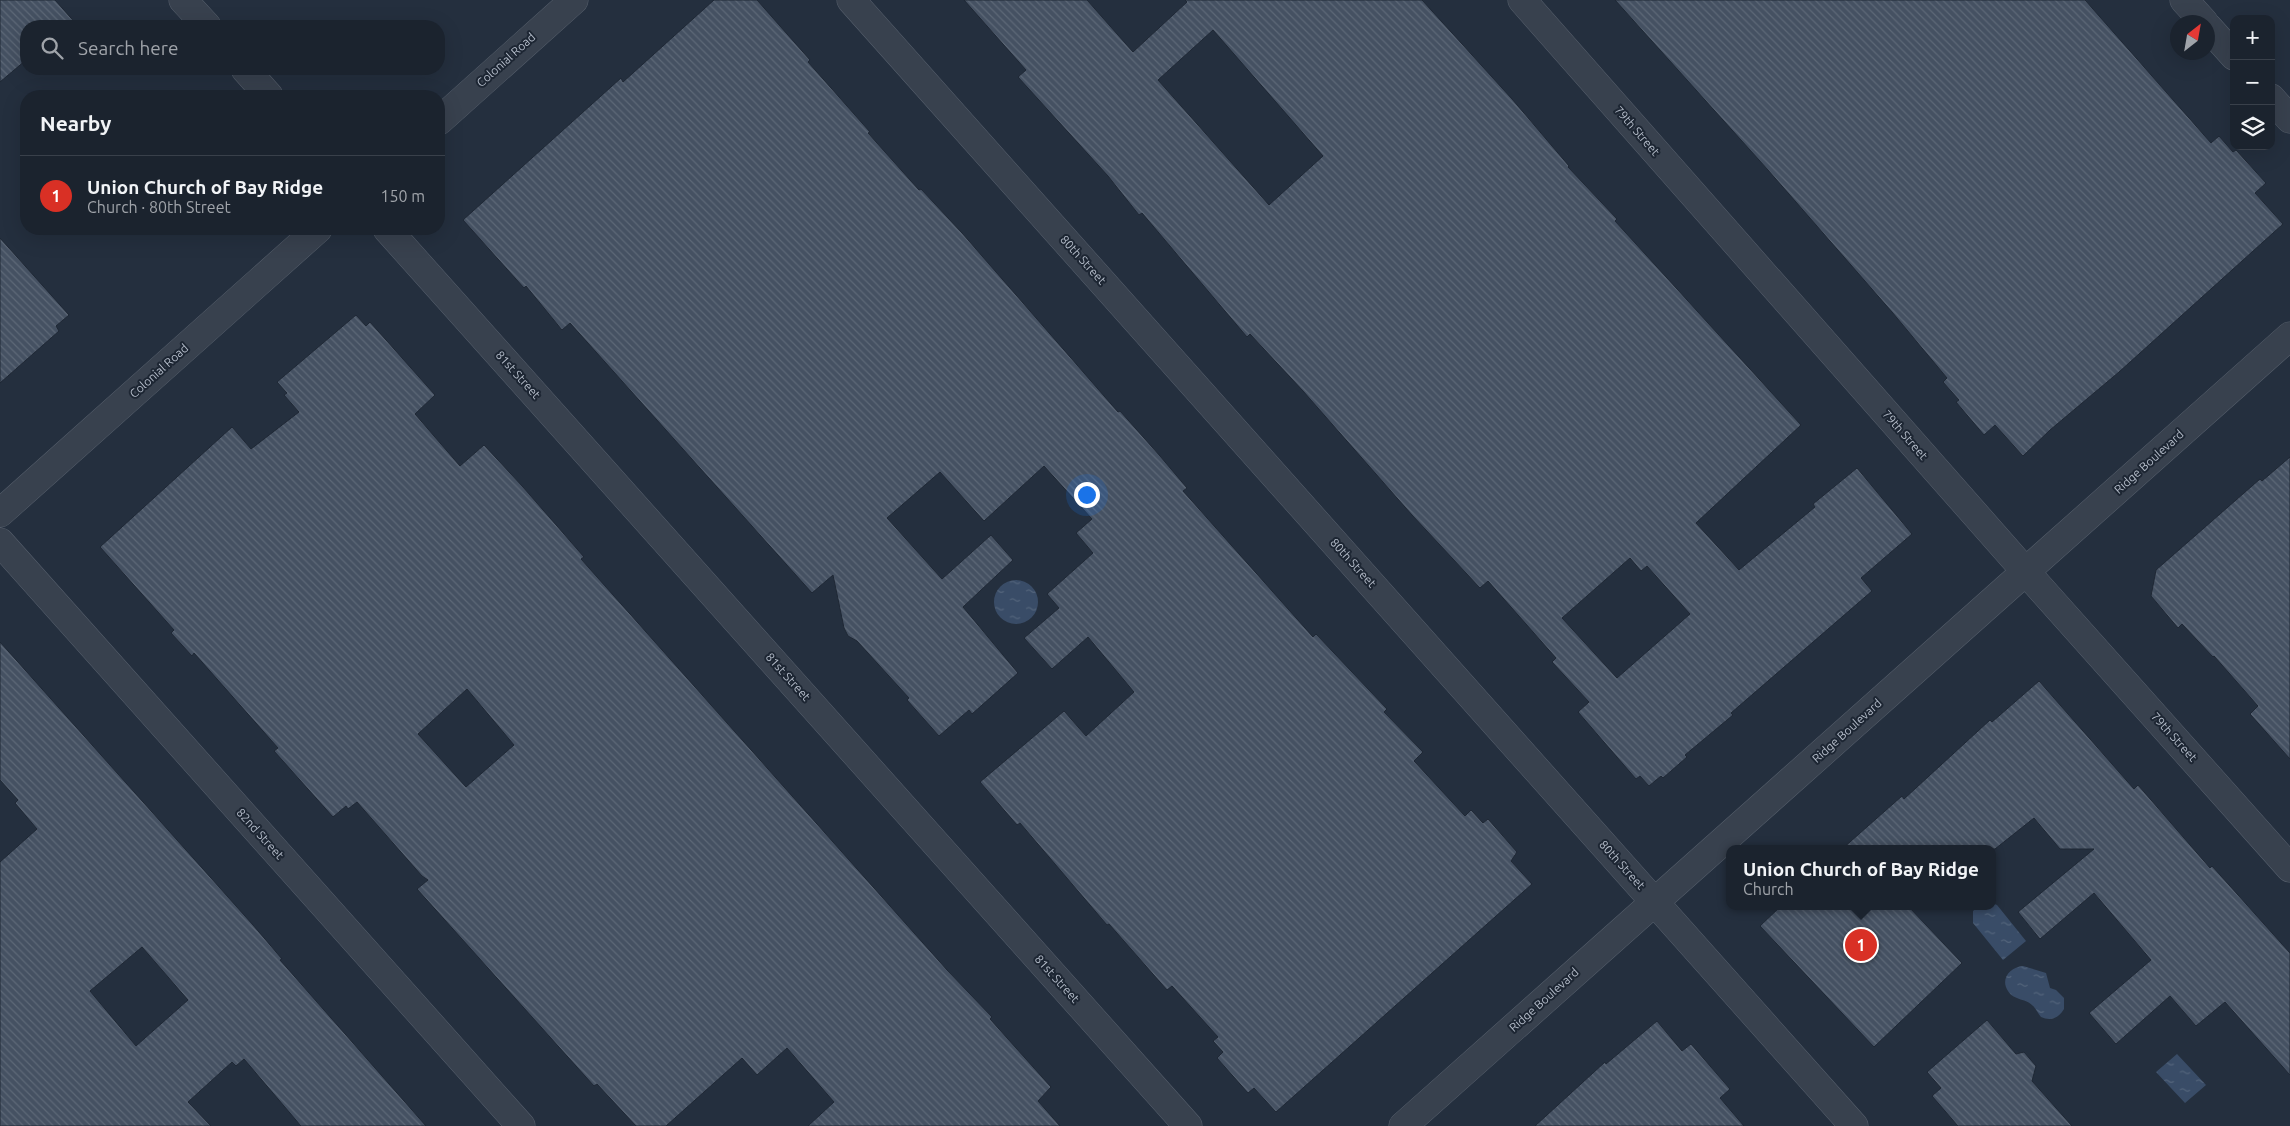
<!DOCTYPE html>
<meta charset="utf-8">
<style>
body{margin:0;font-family:Ubuntu,sans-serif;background:#242b36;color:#f1f3f6}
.controls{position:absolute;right:15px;top:15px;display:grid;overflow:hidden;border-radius:10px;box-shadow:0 5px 20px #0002}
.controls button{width:45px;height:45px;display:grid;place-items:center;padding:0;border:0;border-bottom:1px solid #39404a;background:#1b232e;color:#f1f3f6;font:25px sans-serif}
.compass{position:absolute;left:2170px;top:15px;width:45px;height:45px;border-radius:50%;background:#1b232e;box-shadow:0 5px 20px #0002;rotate:31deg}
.you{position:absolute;left:1086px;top:494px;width:18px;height:18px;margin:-12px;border:4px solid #fff;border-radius:50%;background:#1a73e8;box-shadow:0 0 0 8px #1a73e833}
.badge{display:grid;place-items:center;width:32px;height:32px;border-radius:50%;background:#d93025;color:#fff;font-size:16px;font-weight:700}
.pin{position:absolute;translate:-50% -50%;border:2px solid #fff;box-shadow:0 1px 5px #0006}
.popup{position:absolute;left:1726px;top:845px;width:270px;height:65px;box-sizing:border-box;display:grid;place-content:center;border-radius:10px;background:#1b232e;filter:drop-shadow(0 1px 4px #0005);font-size:16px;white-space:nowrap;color:#a0a4aa}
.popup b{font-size:19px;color:#f1f3f6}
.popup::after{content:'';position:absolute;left:50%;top:100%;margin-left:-10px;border:10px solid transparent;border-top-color:#1b232e}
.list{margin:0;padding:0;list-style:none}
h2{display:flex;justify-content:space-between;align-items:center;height:65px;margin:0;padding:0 20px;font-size:21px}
h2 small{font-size:16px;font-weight:400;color:#a0a4aa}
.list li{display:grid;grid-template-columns:32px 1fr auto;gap:15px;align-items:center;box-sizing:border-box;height:80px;padding:0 20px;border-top:1px solid #39404a}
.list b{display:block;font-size:19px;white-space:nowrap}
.list p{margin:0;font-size:16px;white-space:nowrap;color:#a0a4aa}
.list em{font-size:16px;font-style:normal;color:#a0a4aa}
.icon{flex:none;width:28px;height:28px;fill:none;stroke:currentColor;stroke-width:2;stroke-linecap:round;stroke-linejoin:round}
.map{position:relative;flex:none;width:2290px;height:1126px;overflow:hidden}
.search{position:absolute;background:#1b232e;box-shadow:0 5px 20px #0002;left:20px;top:20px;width:425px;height:55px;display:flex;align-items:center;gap:12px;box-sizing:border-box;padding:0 18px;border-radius:20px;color:#a0a4aa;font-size:19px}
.panel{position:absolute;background:#1b232e;box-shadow:0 5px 20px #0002;left:20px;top:90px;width:425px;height:145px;border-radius:20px}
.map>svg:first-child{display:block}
.water{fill:url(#water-ripples)}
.building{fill:url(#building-back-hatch);stroke:#1f2835;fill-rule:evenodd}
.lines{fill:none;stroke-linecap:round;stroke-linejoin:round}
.minor-casing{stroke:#565f6c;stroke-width:29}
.minor{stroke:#38414e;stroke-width:28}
.labels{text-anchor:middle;stroke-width:4;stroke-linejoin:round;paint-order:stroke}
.street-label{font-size:12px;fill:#b4bcc9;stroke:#1d2633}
</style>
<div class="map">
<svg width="2290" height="1126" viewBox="0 0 2290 1126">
<defs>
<pattern id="water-ripples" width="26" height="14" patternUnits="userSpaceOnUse" patternTransform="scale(1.25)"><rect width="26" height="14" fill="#394c67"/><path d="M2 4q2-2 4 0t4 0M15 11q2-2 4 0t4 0" fill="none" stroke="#53647b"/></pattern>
<pattern id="building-back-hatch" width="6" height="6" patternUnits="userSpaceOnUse" patternTransform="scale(1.25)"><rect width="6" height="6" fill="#455162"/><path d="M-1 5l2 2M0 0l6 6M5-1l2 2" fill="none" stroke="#5d6877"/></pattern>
</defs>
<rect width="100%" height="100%" fill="#242f3e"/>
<path class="water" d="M994 602a22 22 0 1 1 44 0a22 22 0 1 1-44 0Z
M 1992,903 L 1997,905 L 2026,941 L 2003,960 L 1973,923 L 1973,911 L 1979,906 L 1992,906 Z
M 2023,966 L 2046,973 L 2050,988 L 2056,990 L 2064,998 L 2064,1009 C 2058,1019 2050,1021 2041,1017 C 2038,1014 2037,1010 2034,1007 C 2027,998 2014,1001 2008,991 C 2000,979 2010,967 2023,966 Z
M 2177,1054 L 2206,1085 L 2185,1103 L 2156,1072 Z"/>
<path class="building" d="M 0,0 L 55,0 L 78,26 L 26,26 L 26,60 L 0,82 Z
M 714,0 L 757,0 L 810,60 L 808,62 L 870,132 L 868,133 L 919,190 L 921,189 L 962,233 L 1118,412 L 1120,411 L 1160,456 L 1187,488 L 1183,491 L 1313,637 L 1316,634 L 1387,709 L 1384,712 L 1423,752 L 1414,761 L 1465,816 L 1471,810 L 1483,823 L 1488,819 L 1517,852 L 1511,861 L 1532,884 L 1276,1112 L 1254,1088 L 1248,1093 L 1217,1058 L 1223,1052 L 1213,1041 L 1218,1037 L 1172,986 L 1167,990 L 1109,924 L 1107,925 L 1020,823 L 1017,825 L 980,782 L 1064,711 L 1086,736 L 1134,692 L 1088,637 L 1052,669 L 1024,638 L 1059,608 L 1047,594 L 1093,553 L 1076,533 L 1092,519 L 1044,466 L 984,521 L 940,472 L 887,518 L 942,579 L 991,535 L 1013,560 L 963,607 L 1018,673 L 972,714 L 969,710 L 939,736 L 907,700 L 909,698 L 857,641 L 848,636 L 844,628 L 833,575 L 812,593 L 570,323 L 562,330 L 526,286 L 524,288 L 463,220 L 621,78 L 623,82 Z
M 964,0 L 1087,0 L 1133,52 L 1187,2 L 1185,0 L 1422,0 L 1512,99 L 1569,166 L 1568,167 L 1617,219 L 1615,221 L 1801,425 L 1696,523 L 1739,570 L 1815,507 L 1813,504 L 1857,468 L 1912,534 L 1861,578 L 1872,591 L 1731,713 L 1733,715 L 1685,755 L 1687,757 L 1663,778 L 1661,776 L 1649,786 L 1640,776 L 1636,779 L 1578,712 L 1589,702 L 1552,662 L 1556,658 L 1488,581 L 1480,588 L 1412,515 L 1303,391 L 1250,334 L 1247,337 L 1142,213 L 1139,215 L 1108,176 L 1018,77 L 1026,70 ZM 1213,30 L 1323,156 L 1269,205 L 1158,80 ZM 1630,558 L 1641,571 L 1647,566 L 1690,614 L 1617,678 L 1562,618 Z
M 1615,0 L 2085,0 L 2211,143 L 2219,136 L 2233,152 L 2236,150 L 2266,183 L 2255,193 L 2283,224 L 2119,372 L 2050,430 L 2023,456 L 1995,425 L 1984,435 L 1956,402 L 1959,400 L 1943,382 L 1947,378 L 1892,312 L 1768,170 Z
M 0,238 L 69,315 L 56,326 L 59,331 L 0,383 Z
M 356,315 L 366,326 L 370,322 L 435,395 L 415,414 L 460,466 L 484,445 L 523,487 L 584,557 L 581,559 L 947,970 L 992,1017 L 990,1019 L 1051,1087 L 1038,1101 L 1060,1126 L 808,1126 L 834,1102 L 787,1048 L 757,1075 L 742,1058 L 666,1126 L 636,1126 L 597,1084 L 594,1086 L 417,889 L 428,880 L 422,876 L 357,802 L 348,809 L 346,806 L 333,817 L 274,751 L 278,748 L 194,653 L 192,656 L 171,633 L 174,630 L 100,547 L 232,427 L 251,449 L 299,412 L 284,395 L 287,393 L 277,382 ZM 467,689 L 514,745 L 466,787 L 418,734 Z
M 2290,457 L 2290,759 L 2250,714 L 2258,706 L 2214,656 L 2213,657 L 2182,624 L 2178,628 L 2151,596 L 2156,570 L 2260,479 L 2262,481 Z
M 0,642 L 253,925 L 282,959 L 280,960 L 426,1126 L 301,1126 L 244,1059 L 236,1066 L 232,1062 L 188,1102 L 211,1126 L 0,1126 L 0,862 L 37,829 L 15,803 L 18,800 L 0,780 ZM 142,947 L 188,1000 L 136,1046 L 90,991 Z
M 2039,681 L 2134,789 L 2138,785 L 2210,868 L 2212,866 L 2290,953 L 2290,1075 L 2225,1002 L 2196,1026 L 2170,996 L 2116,1044 L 2089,1013 L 2151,960 L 2094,893 L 2040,939 L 2018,912 L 2094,849 L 2060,849 L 2034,818 L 1995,849 L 1842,849 L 1902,796 L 1904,799 L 1990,720 L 1992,722 Z
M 1781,906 L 1908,906 L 1962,963 L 1874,1047 L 1760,926 Z
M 1987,1020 L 2016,1054 L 2024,1052 L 2036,1066 L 2032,1081 L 2072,1126 L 1958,1126 L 1932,1096 L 1941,1088 L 1927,1072 Z
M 1657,1021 L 1682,1051 L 1691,1044 L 1730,1089 L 1720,1098 L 1744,1126 L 1535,1126 L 1605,1062 L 1606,1064 Z"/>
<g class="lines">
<g class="minor-casing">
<path id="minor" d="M 183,0 L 207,26
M 851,0 L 1854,1126
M 1522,0 L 2026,572 L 2290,868
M 2184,0 L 2204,22
M 2208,27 L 2234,56
M 245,69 L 269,96
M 2271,98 L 2290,119
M 439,121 L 574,0
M 387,229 L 1188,1126
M 0,513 L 318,229
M 0,542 L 521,1126
M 1403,1126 L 2290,336"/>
</g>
<use href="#minor" class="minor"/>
</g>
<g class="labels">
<g class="street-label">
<text transform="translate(506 60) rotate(-42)" y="4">Colonial Road</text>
<text transform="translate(1637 131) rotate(49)" y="4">79th Street</text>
<text transform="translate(1083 260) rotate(48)" y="4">80th Street</text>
<text transform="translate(159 371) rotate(-42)" y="4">Colonial Road</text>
<text transform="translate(518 375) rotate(48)" y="4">81st Street</text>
<text transform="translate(1905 435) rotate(49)" y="4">79th Street</text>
<text transform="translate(2149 462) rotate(-42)" y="4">Ridge Boulevard</text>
<text transform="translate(1353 563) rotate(48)" y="4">80th Street</text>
<text transform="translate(788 677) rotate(48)" y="4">81st Street</text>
<text transform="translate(1847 731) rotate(-42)" y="4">Ridge Boulevard</text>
<text transform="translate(2174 737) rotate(48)" y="4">79th Street</text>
<text transform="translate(260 834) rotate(48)" y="4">82nd Street</text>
<text transform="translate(1622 865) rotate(48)" y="4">80th Street</text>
<text transform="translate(1057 979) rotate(48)" y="4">81st Street</text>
<text transform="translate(1544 1000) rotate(-42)" y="4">Ridge Boulevard</text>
</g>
</g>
</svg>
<div class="controls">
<button>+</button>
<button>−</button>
<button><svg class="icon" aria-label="layers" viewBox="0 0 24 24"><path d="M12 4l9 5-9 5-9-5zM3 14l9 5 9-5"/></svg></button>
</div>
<svg class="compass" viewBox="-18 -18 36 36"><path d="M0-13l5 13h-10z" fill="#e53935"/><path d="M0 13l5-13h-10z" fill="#a0a4aa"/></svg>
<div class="you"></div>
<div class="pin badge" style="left:1861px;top:945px">1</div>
<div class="popup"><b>Union Church of Bay Ridge</b>Church</div>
<div class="search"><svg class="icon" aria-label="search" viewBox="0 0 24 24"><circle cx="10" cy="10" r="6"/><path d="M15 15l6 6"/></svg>Search here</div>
<section class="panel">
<h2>Nearby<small></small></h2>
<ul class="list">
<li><span class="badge">1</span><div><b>Union Church of Bay Ridge</b><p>Church · 80th Street</p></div><em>150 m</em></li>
</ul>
</section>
</div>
